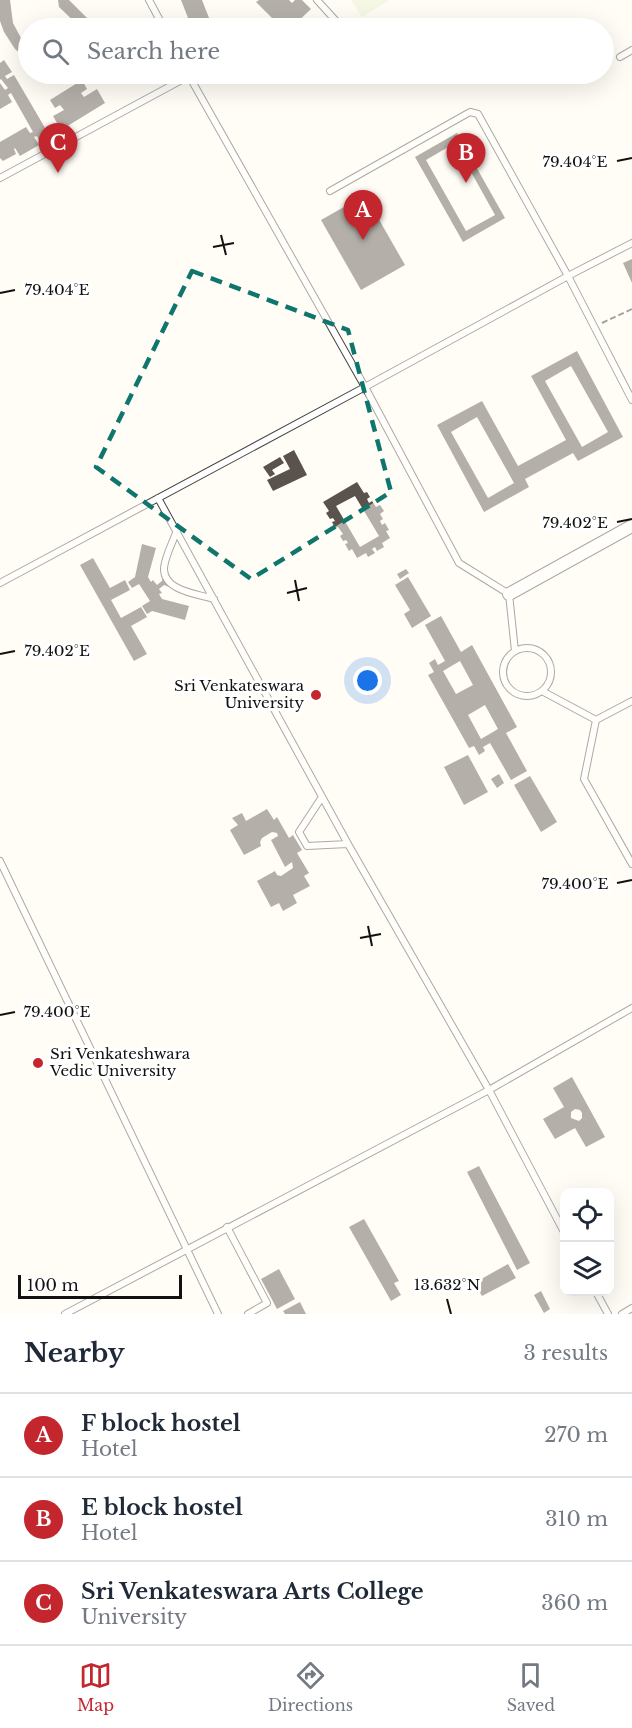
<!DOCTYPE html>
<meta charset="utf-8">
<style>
body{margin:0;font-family:"Libre Baskerville",serif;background:#f2f2f3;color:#1f2937}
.controls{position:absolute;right:18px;bottom:18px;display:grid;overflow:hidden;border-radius:12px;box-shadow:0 6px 24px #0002}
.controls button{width:54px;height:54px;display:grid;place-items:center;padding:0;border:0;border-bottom:2px solid #e0e1e3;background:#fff;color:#1f2937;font:30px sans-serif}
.scale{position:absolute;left:18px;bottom:15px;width:164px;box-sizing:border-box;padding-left:6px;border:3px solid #111;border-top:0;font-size:16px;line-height:21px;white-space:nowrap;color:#111;-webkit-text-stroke:4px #fff;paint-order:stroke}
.you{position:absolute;left:368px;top:681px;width:21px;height:21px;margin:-15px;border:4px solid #fff;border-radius:50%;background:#1a73e8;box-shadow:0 0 0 9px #1a73e833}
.badge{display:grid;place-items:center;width:39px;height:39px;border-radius:50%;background:#c4262e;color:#fff;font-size:20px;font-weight:700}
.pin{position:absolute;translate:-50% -50px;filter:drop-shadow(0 2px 3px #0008)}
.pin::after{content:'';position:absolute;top:32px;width:21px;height:18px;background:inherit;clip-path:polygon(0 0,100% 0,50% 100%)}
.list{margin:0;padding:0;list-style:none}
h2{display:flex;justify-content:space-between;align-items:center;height:78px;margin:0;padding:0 24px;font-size:26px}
h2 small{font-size:20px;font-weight:400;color:#747a83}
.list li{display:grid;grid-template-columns:39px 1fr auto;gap:18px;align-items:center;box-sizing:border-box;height:84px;padding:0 24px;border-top:2px solid #e0e1e3}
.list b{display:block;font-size:22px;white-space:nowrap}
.list p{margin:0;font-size:20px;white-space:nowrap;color:#747a83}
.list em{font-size:20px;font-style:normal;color:#747a83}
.icon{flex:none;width:33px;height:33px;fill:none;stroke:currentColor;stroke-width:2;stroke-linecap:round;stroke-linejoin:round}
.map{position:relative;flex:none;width:632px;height:1314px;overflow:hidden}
.search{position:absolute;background:#fff;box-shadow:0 6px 24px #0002;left:18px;right:18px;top:18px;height:66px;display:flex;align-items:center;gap:15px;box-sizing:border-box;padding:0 21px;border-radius:33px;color:#747a83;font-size:22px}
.sheet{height:330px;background:#fff}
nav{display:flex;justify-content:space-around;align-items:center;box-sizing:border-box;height:84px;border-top:2px solid #e0e1e3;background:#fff;font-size:16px;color:#747a83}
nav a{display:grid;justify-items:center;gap:3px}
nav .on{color:#c4262e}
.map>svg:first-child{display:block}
.pitch{fill:#e6f2cf}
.building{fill:#5a524d;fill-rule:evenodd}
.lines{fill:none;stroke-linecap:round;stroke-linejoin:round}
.lane-casing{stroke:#444;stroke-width:8}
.street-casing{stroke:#444;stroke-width:14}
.path{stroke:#333;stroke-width:2;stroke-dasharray:6 3;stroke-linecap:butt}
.lane{stroke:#fff;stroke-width:6}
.street{stroke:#fff;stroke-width:12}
.marked{fill:none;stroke:#0f766e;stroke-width:4.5;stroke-dasharray:12 8;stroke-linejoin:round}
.ticks{fill:none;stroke:#111;stroke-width:2}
.poi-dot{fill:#c4262e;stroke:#fff;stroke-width:2}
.labels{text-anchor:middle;stroke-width:6;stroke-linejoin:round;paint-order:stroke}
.poi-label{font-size:15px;fill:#111;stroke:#fff;text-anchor:end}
.ticks-label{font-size:15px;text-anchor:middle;fill:#111;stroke:#fff;stroke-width:6;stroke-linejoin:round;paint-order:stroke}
</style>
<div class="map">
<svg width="632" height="1314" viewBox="0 0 632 1314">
<rect width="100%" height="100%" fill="#fffdf5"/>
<path class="pitch" d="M 351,0 L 390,0 L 362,17 Z"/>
<path class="building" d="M 0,0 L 10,0 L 13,23 L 22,40 L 28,46 L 28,60 L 15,49 L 4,32 L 0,21 Z
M 58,0 L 69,0 L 97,28 L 81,28 L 59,7 Z
M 181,0 L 202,0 L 213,28 L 192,28 Z
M 259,0 L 289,0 L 292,3 L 295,0 L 302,0 L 311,9 L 291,28 L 278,28 L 280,26 L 256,2 Z
M 4,60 L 12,72 L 5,76 L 7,79 L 14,75 L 51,138 L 41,144 L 37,136 L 34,137 L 39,145 L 20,156 L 15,148 L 14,149 L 16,154 L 3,161 L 0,158 L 0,142 L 26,127 L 30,133 L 33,132 L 11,93 L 8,95 L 12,102 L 0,109 L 0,83 L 5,90 L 8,88 L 1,79 L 0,80 L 0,63 Z
M 82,80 L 87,89 L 81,93 L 84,97 L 97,89 L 105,103 L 61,130 L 53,116 L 64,110 L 60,105 L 55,108 L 50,100 Z
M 457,133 L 505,218 L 463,242 L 415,157 ZM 455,143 L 495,215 L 466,231 L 426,160 Z
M 365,195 L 405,265 L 361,290 L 321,220 Z
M 632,259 L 632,283 L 623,263 Z
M 577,351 L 623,437 L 578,461 L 573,453 L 525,479 L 529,487 L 484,512 L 437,425 L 482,401 L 518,466 L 566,440 L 531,376 ZM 571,366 L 608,432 L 582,447 L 545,381 ZM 477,417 L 514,483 L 488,498 L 451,432 Z
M 294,450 L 307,475 L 273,491 L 267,480 L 290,469 L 283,456 Z
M 280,457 L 284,463 L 272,470 L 275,474 L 270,477 L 263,467 Z
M 357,482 L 364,493 L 367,492 L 370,497 L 367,499 L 369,503 L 372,501 L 376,507 L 380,505 L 384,511 L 380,514 L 383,519 L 380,521 L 382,525 L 385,523 L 389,530 L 386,531 L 390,538 L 382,543 L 384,547 L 377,551 L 375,547 L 372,549 L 375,553 L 368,557 L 366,553 L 357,558 L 352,549 L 349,551 L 345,544 L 348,543 L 346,540 L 343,541 L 340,536 L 343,534 L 338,527 L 335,528 L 332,522 L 335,521 L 333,518 L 330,519 L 326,513 L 329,511 L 323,502 ZM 355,496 L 379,536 L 360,547 L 336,506 Z
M 142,544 L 156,548 L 148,577 L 151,582 L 153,580 L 157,585 L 162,581 L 163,577 L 169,575 L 173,582 L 169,587 L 164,585 L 159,589 L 162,593 L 159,594 L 162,599 L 189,606 L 185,620 L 152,611 L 147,614 L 142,606 L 150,601 L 139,584 L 132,588 L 128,582 L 135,577 Z
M 93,558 L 110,588 L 125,580 L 130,590 L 111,600 L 121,618 L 141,607 L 147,617 L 131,626 L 147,654 L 134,661 L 80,565 Z
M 406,569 L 409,573 L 400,579 L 397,574 Z
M 408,577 L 431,616 L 412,628 L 404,614 L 410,610 L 395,585 Z
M 441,616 L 461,652 L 472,645 L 517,727 L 506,733 L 527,771 L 511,780 L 490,743 L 483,747 L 485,751 L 479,755 L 474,746 L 469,748 L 428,675 L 434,672 L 429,663 L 435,659 L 438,665 L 445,661 L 425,625 ZM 460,661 L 473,685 L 456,694 L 443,671 ZM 485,705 L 498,729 L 481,739 L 468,715 Z
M 468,755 L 488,792 L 464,805 L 444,767 Z
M 499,774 L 504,783 L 497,788 L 491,779 Z
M 530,776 L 557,822 L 541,832 L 514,785 Z
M 267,809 L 274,820 L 277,817 L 289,838 L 293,835 L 302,850 L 297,853 L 309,873 L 304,876 L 310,886 L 293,895 L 297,903 L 283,911 L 279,903 L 271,907 L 257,881 L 275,871 L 277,875 L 281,876 L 293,868 L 292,862 L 285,867 L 271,840 L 278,836 L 277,833 L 272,832 L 262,838 L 260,842 L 261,846 L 244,855 L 230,830 L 238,825 L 232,818 L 242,813 L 246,821 Z
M 572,1077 L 605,1137 L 586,1147 L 575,1128 L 555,1139 L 543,1119 L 564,1107 L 553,1088 ZM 575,1109 L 580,1110 L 582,1113 L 582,1118 L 579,1121 L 571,1118 L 571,1112 Z
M 479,1166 L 530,1263 L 517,1270 L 467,1172 Z
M 364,1219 L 399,1281 L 394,1283 L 401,1295 L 391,1301 L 349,1227 Z
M 508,1264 L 516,1278 L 482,1296 L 474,1283 Z
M 279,1269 L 295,1299 L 277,1309 L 261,1279 Z
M 541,1291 L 550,1309 L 544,1313 L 534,1295 Z
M 300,1302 L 306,1314 L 285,1314 L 283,1311 Z"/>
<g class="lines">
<g class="lane-casing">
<path id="lane" d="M 149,0 L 164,28
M 317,0 L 337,22
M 620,57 L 632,50
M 188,74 L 365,387 L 459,563 L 509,594 L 515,651
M 0,178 L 189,76
M 330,191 L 470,112 L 478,114 L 568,276 L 632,400
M 158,498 L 348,844 L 489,1090 L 564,1232
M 177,530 C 173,542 165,556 164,568 C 163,591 198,594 214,599
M 0,583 L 365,387 L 568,276 L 632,243
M503 672a24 24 0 1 1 48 0a24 24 0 1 1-48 0Z
M 542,691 L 596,720
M 632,701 L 596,720 L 584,779 L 632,864
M 322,797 L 299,832 L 307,846 L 348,844
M 0,861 L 218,1314
M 227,1227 L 267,1303 L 248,1314
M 596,1292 L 608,1314
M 65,1314 L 489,1090 L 632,1008
M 622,1314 L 632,1308"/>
</g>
<g class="street-casing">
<path id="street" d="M 509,594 L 632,526"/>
</g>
<path class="path" d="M 602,323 L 632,309"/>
<use href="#lane" class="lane"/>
<use href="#street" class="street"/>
</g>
<path d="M0 0H632V1314H0ZM 192,271 L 348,330 L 391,492 L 251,579 L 96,467 Z" fill="#fffdf5" fill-opacity=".55" fill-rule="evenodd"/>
<path class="marked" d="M 192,271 L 348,330 L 391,492 L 251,579 L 96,467 Z"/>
<path class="ticks" d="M 617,161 L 632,158M 221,235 L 226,255M 213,247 L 234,243M 0,293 L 15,290M 617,522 L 632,519M 295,580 L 299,601M 287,593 L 307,588M 0,654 L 15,651M 617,883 L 632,880M 368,926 L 372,946M 360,938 L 381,934M 0,1015 L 15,1012M 447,1299 L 451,1314"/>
<g class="poi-dot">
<circle cx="316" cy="695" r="6"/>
<circle cx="38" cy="1063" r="6"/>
</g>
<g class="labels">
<g class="poi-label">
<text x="304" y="691">Sri Venkateswara<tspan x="304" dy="17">University</tspan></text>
<text x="50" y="1059" text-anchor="start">Sri Venkateshwara<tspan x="50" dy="17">Vedic University</tspan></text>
</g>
</g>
<g class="ticks-label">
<text x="575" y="167">79.404°E</text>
<text x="57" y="295">79.404°E</text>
<text x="575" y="528">79.402°E</text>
<text x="57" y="656">79.402°E</text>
<text x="575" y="889">79.400°E</text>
<text x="57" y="1017">79.400°E</text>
<text x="447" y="1290">13.632°N</text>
</g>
</svg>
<div class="controls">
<button><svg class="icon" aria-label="locate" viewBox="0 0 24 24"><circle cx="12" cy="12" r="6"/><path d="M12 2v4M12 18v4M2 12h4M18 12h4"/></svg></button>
<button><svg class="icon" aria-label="layers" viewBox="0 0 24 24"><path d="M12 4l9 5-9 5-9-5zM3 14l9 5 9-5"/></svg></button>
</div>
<div class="scale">100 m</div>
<div class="you"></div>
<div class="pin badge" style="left:363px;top:240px">A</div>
<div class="pin badge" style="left:466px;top:183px">B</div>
<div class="pin badge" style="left:58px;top:173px">C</div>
<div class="search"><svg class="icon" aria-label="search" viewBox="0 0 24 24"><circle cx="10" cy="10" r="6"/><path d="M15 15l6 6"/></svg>Search here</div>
</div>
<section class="sheet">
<h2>Nearby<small>3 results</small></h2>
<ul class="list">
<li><span class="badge">A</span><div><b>F block hostel</b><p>Hotel</p></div><em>270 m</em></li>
<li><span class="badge">B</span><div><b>E block hostel</b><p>Hotel</p></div><em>310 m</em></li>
<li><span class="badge">C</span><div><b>Sri Venkateswara Arts College</b><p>University</p></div><em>360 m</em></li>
</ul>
</section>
<nav>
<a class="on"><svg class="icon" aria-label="map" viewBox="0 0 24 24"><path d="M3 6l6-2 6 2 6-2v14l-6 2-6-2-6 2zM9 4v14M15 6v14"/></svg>Map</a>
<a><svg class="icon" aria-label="directions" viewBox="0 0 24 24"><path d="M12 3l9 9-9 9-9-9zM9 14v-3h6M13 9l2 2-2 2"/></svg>Directions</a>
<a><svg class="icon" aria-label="saved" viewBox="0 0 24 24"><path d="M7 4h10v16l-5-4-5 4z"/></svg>Saved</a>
</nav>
